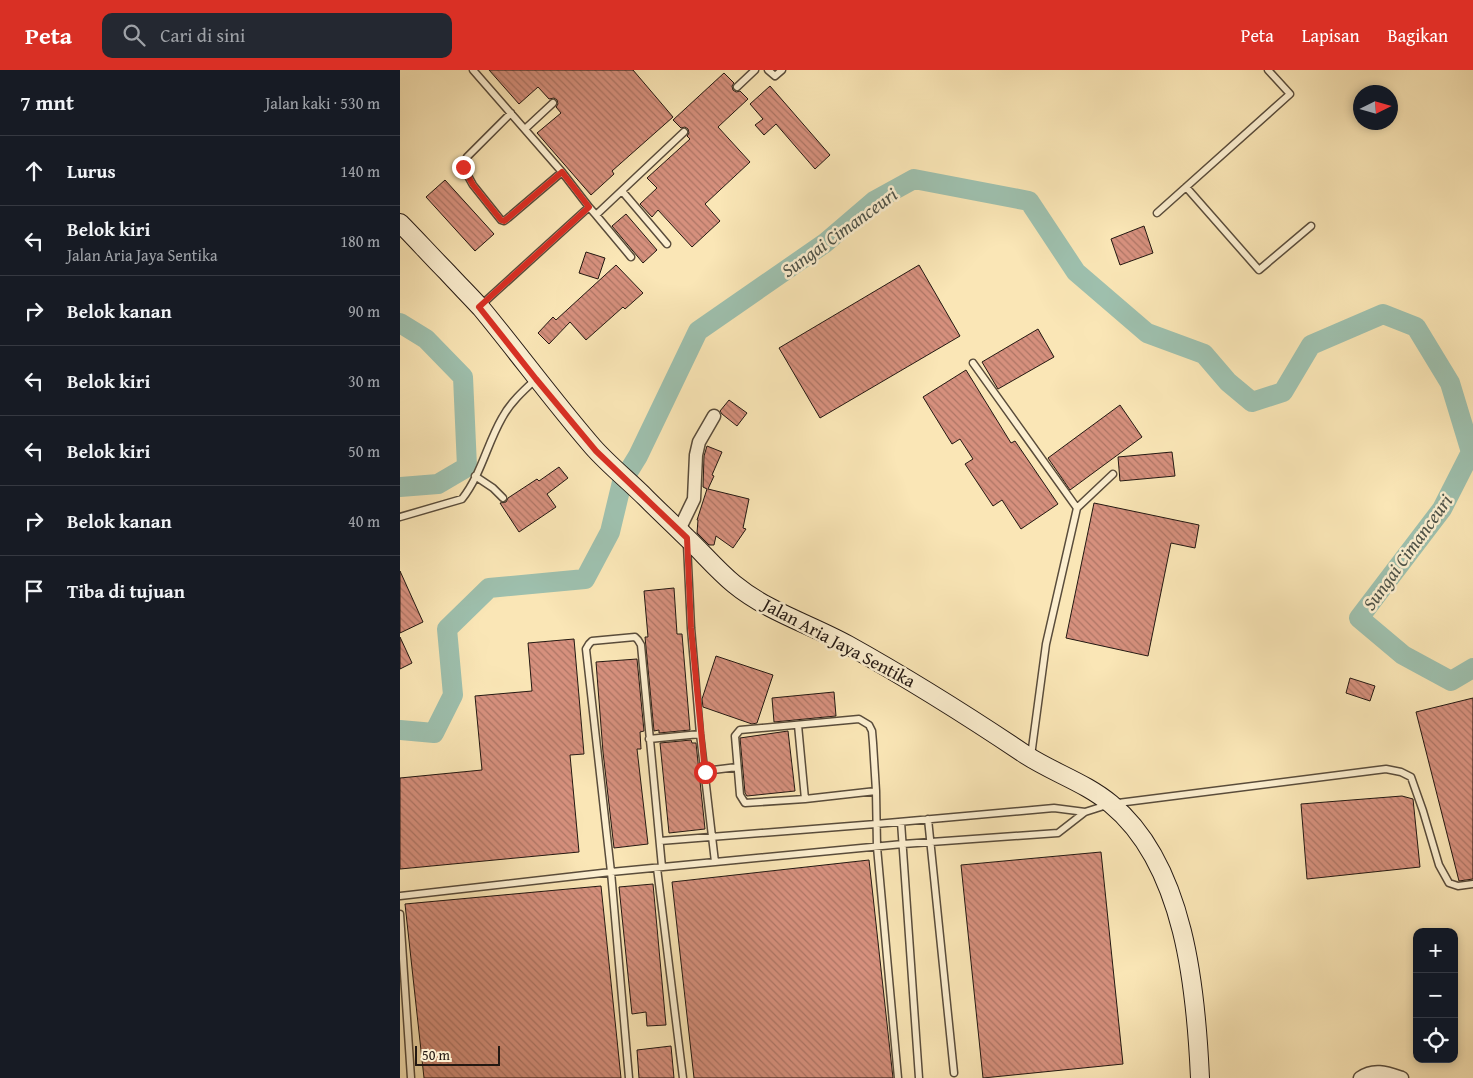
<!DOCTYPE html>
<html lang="id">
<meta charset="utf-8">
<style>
body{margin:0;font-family:"Gentium Book Plus",serif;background:#242831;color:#f1f3f6}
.controls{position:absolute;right:15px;bottom:15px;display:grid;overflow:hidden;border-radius:10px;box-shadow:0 2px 8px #0003}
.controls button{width:45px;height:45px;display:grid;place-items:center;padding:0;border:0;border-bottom:1px solid #363941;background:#171b24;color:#f1f3f6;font:25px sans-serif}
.compass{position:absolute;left:953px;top:15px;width:45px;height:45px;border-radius:50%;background:#171b24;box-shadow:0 2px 8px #0003;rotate:85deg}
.scale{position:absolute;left:15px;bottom:12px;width:85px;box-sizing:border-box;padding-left:5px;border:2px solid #231812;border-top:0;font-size:14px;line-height:18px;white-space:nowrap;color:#231812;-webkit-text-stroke:4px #fcefd0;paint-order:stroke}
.stop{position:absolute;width:15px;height:15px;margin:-11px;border:4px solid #d93025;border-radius:50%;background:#fff}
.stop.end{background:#d93025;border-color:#fff;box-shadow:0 1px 5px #0008}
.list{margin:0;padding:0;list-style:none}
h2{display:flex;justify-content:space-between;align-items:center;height:65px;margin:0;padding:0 20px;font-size:21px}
h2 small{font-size:16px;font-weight:400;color:#9ea1a6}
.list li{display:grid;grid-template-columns:32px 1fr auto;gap:15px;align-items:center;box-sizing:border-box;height:70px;padding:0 20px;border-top:1px solid #363941}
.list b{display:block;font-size:19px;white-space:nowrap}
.list p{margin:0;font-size:16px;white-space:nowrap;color:#9ea1a6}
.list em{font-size:16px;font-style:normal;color:#9ea1a6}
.icon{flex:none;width:28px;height:28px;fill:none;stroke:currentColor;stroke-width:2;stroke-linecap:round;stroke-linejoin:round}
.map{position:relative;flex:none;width:1073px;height:1008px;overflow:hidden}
header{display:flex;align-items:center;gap:30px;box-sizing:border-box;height:70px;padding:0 25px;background:#d93025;color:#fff}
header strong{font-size:24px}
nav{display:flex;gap:28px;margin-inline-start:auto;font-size:18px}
.search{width:350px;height:45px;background:#242831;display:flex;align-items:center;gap:12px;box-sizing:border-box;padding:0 18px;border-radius:10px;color:#9ea1a6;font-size:19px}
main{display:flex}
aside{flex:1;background:#171b24}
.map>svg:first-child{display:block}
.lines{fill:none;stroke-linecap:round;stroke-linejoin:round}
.river{stroke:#9ec0ae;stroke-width:20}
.building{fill:url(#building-back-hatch);stroke:#231812}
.lane-casing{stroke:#594c3b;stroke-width:9}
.street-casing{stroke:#594c3b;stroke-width:15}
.secondary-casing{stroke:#231812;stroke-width:20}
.lane{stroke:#fcefd0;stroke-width:6}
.street{stroke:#fcefd0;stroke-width:12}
.secondary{stroke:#fcefd0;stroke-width:18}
.route{stroke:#d93025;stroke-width:6}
.labels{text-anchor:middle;stroke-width:5;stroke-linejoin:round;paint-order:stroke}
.street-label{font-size:18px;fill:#231812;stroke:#fcefd0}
.water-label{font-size:19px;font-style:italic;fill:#4e5349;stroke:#fcefd0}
</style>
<header>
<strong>Peta</strong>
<div class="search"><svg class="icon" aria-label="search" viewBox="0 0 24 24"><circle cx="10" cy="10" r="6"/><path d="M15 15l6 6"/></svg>Cari di sini</div>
<nav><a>Peta</a><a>Lapisan</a><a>Bagikan</a></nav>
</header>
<main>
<aside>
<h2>7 mnt<small>Jalan kaki · 530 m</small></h2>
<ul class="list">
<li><svg class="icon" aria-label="ahead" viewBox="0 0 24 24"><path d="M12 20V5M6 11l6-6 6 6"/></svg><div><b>Lurus</b></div><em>140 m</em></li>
<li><svg class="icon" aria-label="left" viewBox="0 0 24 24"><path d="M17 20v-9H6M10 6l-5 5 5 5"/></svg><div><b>Belok kiri</b><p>Jalan Aria Jaya Sentika</p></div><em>180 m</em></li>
<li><svg class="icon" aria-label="right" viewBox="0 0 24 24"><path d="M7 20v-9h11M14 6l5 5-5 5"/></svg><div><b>Belok kanan</b></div><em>90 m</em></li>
<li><svg class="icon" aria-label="left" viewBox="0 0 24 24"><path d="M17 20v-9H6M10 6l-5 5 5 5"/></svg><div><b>Belok kiri</b></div><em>30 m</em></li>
<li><svg class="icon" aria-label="left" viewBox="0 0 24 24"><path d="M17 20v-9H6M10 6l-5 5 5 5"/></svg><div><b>Belok kiri</b></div><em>50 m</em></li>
<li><svg class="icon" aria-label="right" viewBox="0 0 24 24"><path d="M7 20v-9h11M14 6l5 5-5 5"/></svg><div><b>Belok kanan</b></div><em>40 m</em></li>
<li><svg class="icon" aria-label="arrive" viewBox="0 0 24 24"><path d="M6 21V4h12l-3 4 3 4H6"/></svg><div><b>Tiba di tujuan</b></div></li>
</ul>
</aside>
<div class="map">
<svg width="1073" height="1008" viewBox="0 0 1073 1008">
<defs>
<pattern id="building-back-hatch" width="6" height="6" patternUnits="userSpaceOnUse" patternTransform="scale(1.25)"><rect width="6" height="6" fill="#d6907d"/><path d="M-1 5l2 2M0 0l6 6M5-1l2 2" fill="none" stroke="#ad7565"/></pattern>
</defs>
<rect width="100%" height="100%" fill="#fae6b6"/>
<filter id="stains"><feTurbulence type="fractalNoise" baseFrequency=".004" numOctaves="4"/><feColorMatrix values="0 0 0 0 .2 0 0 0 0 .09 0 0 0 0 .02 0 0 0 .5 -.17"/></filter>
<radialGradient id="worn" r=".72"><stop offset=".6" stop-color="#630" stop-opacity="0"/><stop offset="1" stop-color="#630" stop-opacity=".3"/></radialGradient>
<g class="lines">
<path class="river" d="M 0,253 L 26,269 L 63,307 L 67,397 L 38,414 L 0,417
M 0,660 L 34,663 L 53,625 L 47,559 L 89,518 L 185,509 L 210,462 L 222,412 L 238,386 L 298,261 L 425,173 L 474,131 L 514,109 L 629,131 L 676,202 L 747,263 L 804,284 L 828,312 L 852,332 L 883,322 L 911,275 L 983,244 L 1016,257 L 1050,313 L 1071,382 L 1042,439 L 959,548 L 1003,585 L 1051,611 L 1073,598"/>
</g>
<path class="building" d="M 89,0 L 233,0 L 273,47 L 212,101 L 214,104 L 191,125 L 137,63 L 161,43 L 156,37 L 158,34 L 157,30 L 154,28 L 149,29 L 138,17 L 119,34 Z
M 324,3 L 334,13 L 332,16 L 333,20 L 336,22 L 340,21 L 348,29 L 318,57 L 350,92 L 305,134 L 320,151 L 292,177 L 258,140 L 252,147 L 240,134 L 257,118 L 247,108 L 290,69 L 287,66 L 289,63 L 288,59 L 285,57 L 281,58 L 273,50 Z
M 370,16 L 430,85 L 415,99 L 376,54 L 364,65 L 355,55 L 363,49 L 350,34 Z
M 45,110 L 94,164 L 75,181 L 26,127 Z
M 226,144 L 257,180 L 243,193 L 212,156 Z
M 744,156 L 753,183 L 720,195 L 711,169 Z
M 186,182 L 205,188 L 198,209 L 179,203 Z
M 216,195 L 243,223 L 225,239 L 223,237 L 186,270 L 170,252 L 149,274 L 138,263 L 153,247 L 156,250 Z
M 519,195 L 560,266 L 420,348 L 379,278 Z
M 638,259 L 654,287 L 598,319 L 582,292 Z
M 566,300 L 611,373 L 615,371 L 658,434 L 621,459 L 602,430 L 593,436 L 565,394 L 573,389 L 560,369 L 552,374 L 523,327 Z
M 329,330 L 347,343 L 337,356 L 322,344 L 320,341 Z
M 720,335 L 742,367 L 670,420 L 648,388 Z
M 307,376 L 322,382 L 312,405 L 314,406 L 308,419 L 349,429 L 343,458 L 346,459 L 333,478 L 316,466 L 314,475 L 309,475 L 297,463 L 298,450 L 297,450 L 307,419 L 303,417 L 304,386 Z
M 772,382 L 775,406 L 720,411 L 718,387 Z
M 159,397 L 168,408 L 147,424 L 156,437 L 119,462 L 100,433 L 106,432 L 108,428 L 137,409 L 139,411 Z
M 694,433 L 799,455 L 795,478 L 771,473 L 748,586 L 666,568 Z
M 0,501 L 23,552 L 0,563 Z
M 274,518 L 277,564 L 282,564 L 290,660 L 259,663 L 259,660 L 254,661 L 245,567 L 248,567 L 244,521 Z
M 0,567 L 12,593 L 0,599 Z
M 174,569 L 184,684 L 170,685 L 179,782 L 0,799 L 0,708 L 82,700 L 75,626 L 132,621 L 128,573 Z
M 316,586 L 373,605 L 357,653 L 352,654 L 303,637 L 302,629 Z
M 237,589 L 244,661 L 240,662 L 241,679 L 237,679 L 248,774 L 214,778 L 203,682 L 196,592 Z
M 950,608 L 975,616 L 970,631 L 946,623 Z
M 434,622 L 436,646 L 374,652 L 372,628 Z
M 1073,628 L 1073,809 L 1059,811 L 1016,642 Z
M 388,661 L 395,721 L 347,726 L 345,723 L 340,668 Z
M 291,670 L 292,673 L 296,673 L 305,759 L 269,763 L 260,673 Z
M 1002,726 L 1013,729 L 1020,797 L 907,809 L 901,734 Z
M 701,782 L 723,994 L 583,1008 L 561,795 Z
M 469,790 L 493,1008 L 294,1008 L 272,812 Z
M 253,814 L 266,955 L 247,956 L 246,942 L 232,944 L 219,817 Z
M 201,816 L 221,1008 L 24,1008 L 5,834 Z
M 271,976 L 274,1008 L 239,1008 L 237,980 Z"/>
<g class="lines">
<g class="lane-casing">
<path id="lane" d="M 73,0 L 162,102 L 189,137
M 368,0 L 375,6 L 382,0
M 337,17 L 355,0
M 111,43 L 67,87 L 63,97 L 73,115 L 101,150 L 104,151 L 108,148 L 162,102
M 125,59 L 153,33
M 786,117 L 859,200 L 911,156
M 222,121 L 267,174
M 757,143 L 890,24 L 868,0
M 196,145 L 231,187
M 80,236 L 189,137 L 196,145 L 284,62
M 573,293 L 677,438
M 75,406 L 93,418 L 103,428
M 0,447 L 62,429 C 81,405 87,374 102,348 C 110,333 123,321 135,310
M 287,474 L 291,558 L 300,664 L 315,792 L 503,774 L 658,763 L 685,742 L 710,734 L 986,699 L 1001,702 L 1011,707 L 1023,741 L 1039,795 L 1049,813 L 1058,816 L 1073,814
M 398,655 L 405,729
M 249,669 L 300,664
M 631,686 L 646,574 L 677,438 L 713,404
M 305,701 L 337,697
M 476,721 L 405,729 L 345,733 L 340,725 L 335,666 L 340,660 L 459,649 L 469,655 L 472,661 L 473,673 L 476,721 L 477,777 L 498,1008
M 528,749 L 554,1003
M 501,752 L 519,1008
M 260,771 L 476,754 L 654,738 L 685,742
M 257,798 L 283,1008
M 0,826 L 211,802 L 315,792
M 0,844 L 11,1008
M 229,1008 L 211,802 L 186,579 L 189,574 L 192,571 L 235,567 L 238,570 L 241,575 L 262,797"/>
</g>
<g class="street-casing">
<path id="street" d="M 279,460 L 294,429 L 296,385 L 299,372 L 314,346
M 960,1008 C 974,998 987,1003 1002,1008"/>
</g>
<g class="secondary-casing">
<path id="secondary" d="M 0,153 C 16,169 31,186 47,202 C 58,214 70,226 81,238 C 119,284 154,332 193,377 C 209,395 229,411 246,428 C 259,441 273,454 286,467 C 302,482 317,500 334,514 C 368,542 410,554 448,575 C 509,609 568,646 626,685 C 654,703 686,713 711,734 C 785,795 796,919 800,1008"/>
</g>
<use href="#lane" class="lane"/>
<use href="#street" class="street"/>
<use href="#secondary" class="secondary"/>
</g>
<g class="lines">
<path class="route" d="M 63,97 L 73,115 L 101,150 L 104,151 L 108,148 L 162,102 L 189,137 L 79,237 L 136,309 L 196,381 L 287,468 L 291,558 L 305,702"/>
</g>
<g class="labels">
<g class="street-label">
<text transform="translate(439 573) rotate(28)" y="6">Jalan Aria Jaya Sentika</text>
</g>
<g class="water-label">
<text transform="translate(439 162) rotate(-36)" y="7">Sungai Cimanceuri</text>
<text transform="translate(1007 482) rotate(-54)" y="7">Sungai Cimanceuri</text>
</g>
</g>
<rect width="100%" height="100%" filter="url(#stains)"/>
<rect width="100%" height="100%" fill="url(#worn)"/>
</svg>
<div class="controls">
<button>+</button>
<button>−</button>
<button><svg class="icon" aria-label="locate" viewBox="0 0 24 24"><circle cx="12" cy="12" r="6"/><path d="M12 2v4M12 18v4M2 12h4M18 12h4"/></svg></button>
</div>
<svg class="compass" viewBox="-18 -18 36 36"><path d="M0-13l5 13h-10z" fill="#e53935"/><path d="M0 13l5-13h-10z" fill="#9ea1a6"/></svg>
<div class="scale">50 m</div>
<div class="stop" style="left:305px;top:702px"></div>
<div class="stop end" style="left:63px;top:97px"></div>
</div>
</main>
